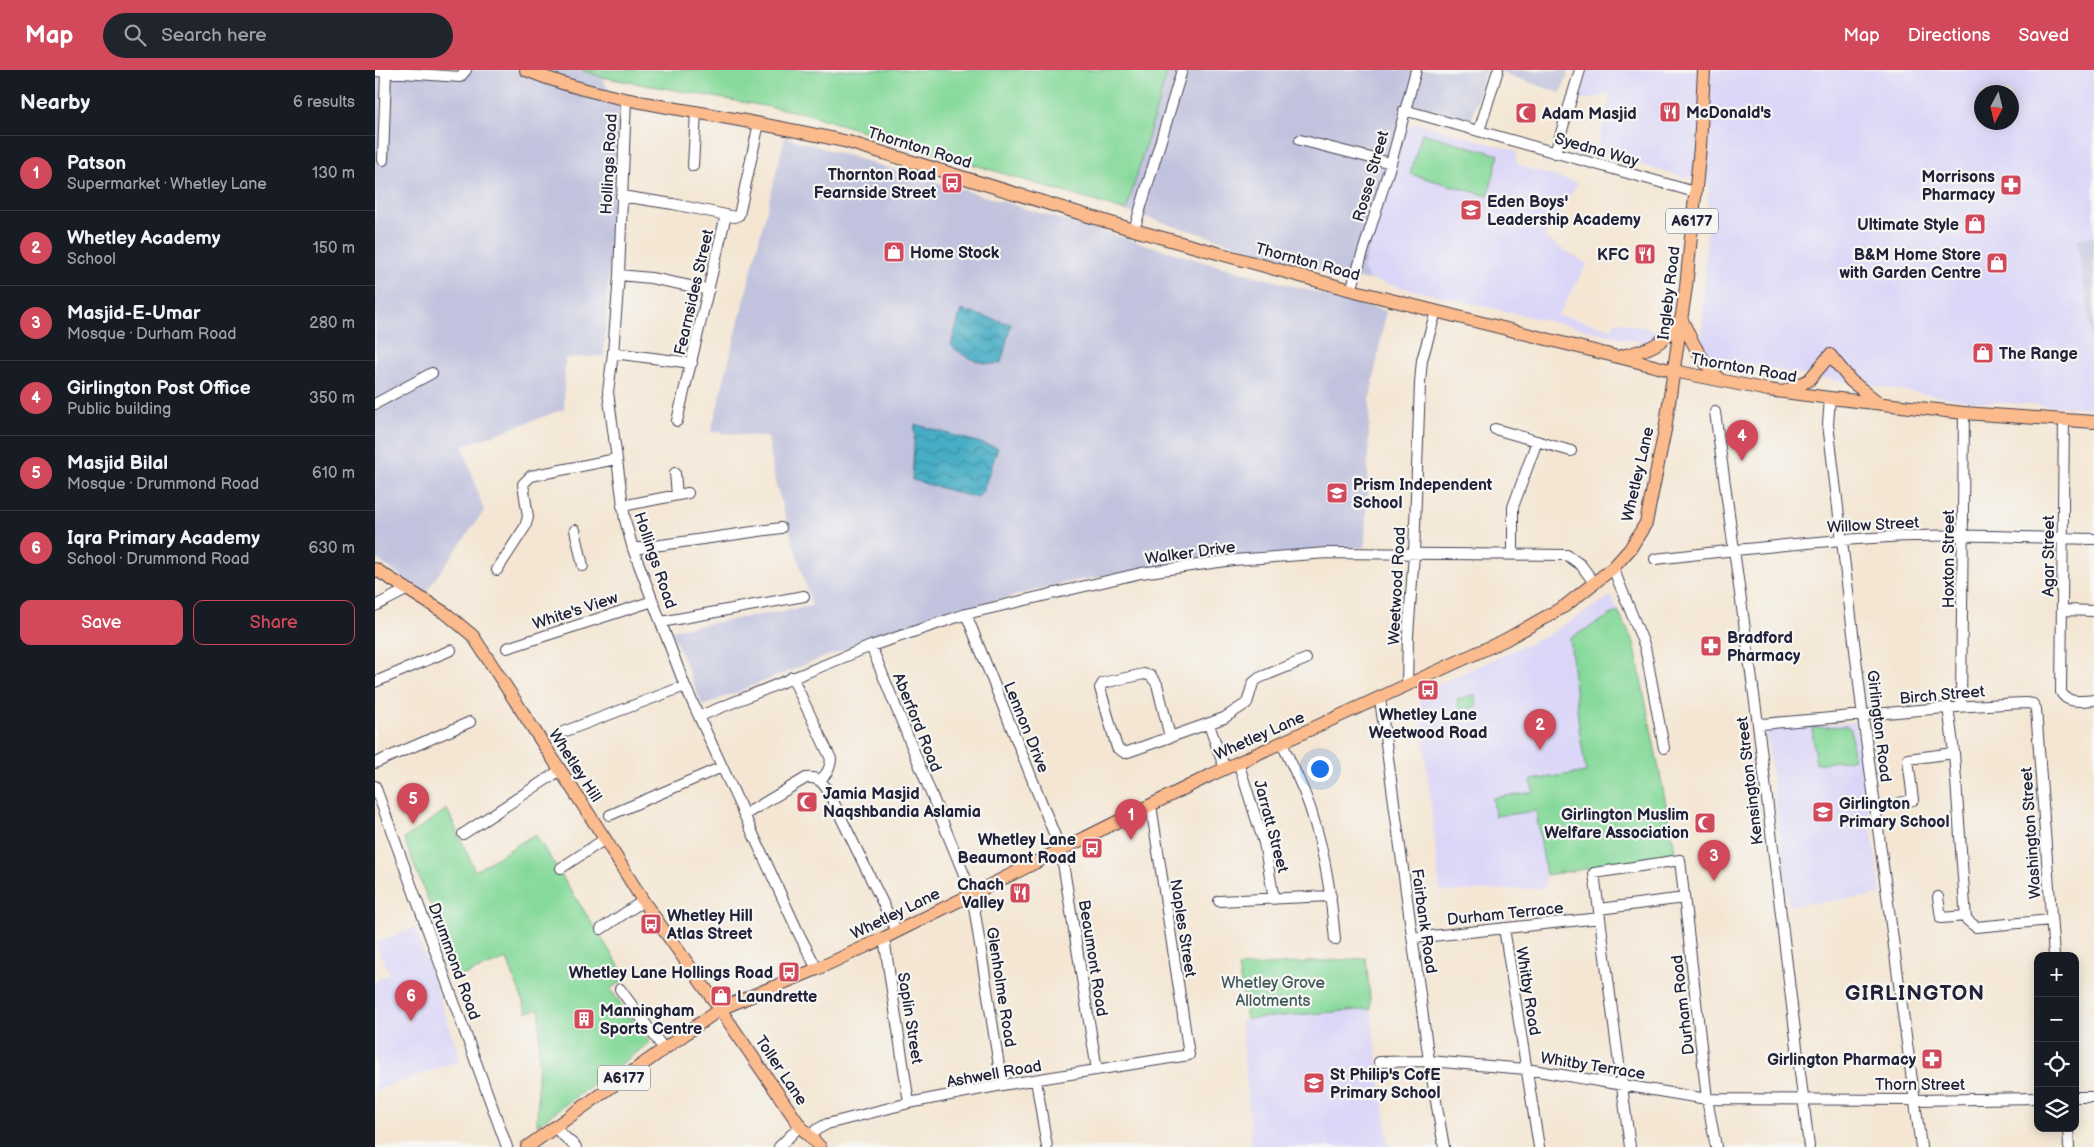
<!DOCTYPE html>
<meta charset="utf-8">
<style>
body{margin:0;font-family:"Balsamiq Sans",sans-serif;background:#20242c;color:#f1f3f6}
.controls{position:absolute;right:15px;bottom:15px;display:grid;overflow:hidden;border-radius:10px;box-shadow:0 2px 12px #0003}
.controls button{width:45px;height:45px;display:grid;place-items:center;padding:0;border:0;border-bottom:1px solid #363941;background:#171b24;color:#f1f3f6;font:25px sans-serif}
.compass{position:absolute;left:1599px;top:15px;width:45px;height:45px;border-radius:50%;background:#171b24;box-shadow:0 2px 12px #0003;rotate:187deg}
.you{position:absolute;left:944px;top:698px;width:18px;height:18px;margin:-12px;border:4px solid #fff;border-radius:50%;background:#1a73e8;box-shadow:0 0 0 8px #1a73e833}
.badge{display:grid;place-items:center;width:32px;height:32px;border-radius:50%;background:#d1495b;color:#fff;font-size:16px;font-weight:700}
.pin{position:absolute;translate:-50% -41px;filter:drop-shadow(0 1px 2px #0008)}
.pin::after{content:'';position:absolute;top:26px;width:18px;height:15px;background:inherit;clip-path:polygon(0 0,100% 0,50% 100%)}
.list{margin:0;padding:0;list-style:none}
h2{display:flex;justify-content:space-between;align-items:center;height:65px;margin:0;padding:0 20px;font-size:21px}
h2 small{font-size:16px;font-weight:400;color:#9ea1a6}
.list li{display:grid;grid-template-columns:32px 1fr auto;gap:15px;align-items:center;box-sizing:border-box;height:75px;padding:0 20px;border-top:1px solid #363941}
.list b{display:block;font-size:19px;white-space:nowrap}
.list p{margin:0;font-size:16px;white-space:nowrap;color:#9ea1a6}
.list em{font-size:16px;font-style:normal;color:#9ea1a6}
.actions{display:flex;gap:10px;padding:15px 20px}
.actions a{flex:1;padding:11px 0;border:1px solid #d1495b;border-radius:10px;text-align:center;font-size:18px;color:#d1495b}
.actions .main{background:#d1495b;color:#fff}
.icon{flex:none;width:28px;height:28px;fill:none;stroke:currentColor;stroke-width:2;stroke-linecap:round;stroke-linejoin:round}
.map{position:relative;flex:none;width:1719px;height:1077px;overflow:hidden}
header{display:flex;align-items:center;gap:30px;box-sizing:border-box;height:70px;padding:0 25px;background:#d1495b;color:#fff}
header strong{font-size:24px}
nav{display:flex;gap:28px;margin-inline-start:auto;font-size:18px}
.search{width:350px;height:45px;background:#20242c;display:flex;align-items:center;gap:12px;box-sizing:border-box;padding:0 18px;border-radius:28px;color:#9ea1a6;font-size:19px}
main{display:flex}
aside{flex:1;background:#171b24}
.map>svg:first-child{display:block}
.built{fill:#dbd6f7;fill-rule:evenodd}
.industrial{fill:#c1c2dd}
.green{fill:#85d99a;stroke:#547e6a}
.water{fill:url(#water-waves);stroke:#346880}
.lines{fill:none;stroke-linecap:round;stroke-linejoin:round}
.minor-casing{stroke:#423f52;stroke-width:12}
.major-casing{stroke:#423f52;stroke-width:14}
.minor{stroke:#fff;stroke-width:10}
.major{stroke:#fbbb8c;stroke-width:12}
.labels{text-anchor:middle;stroke-width:4.5;stroke-linejoin:round;paint-order:stroke}
.shield{fill:#f6f6f2;stroke:#626272;stroke-width:1}
.shield-label{font-size:15px;font-weight:bold;fill:#22223b}
.poi-label{font-size:16px;font-weight:bold;fill:#22223b;stroke:#f6f6f2;text-anchor:start}
.street-label{font-size:16px;fill:#22223b;stroke:#f6f6f2}
.park-label{font-size:16px;fill:#405958;stroke:#f6f6f2}
.district-label{font-size:21px;font-weight:bold;letter-spacing:1px;fill:#22223b;stroke:#f6f6f2}
</style>
<header>
<strong>Map</strong>
<div class="search"><svg class="icon" aria-label="search" viewBox="0 0 24 24"><circle cx="10" cy="10" r="6"/><path d="M15 15l6 6"/></svg>Search here</div>
<nav><a>Map</a><a>Directions</a><a>Saved</a></nav>
</header>
<main>
<aside>
<h2>Nearby<small>6 results</small></h2>
<ul class="list">
<li><span class="badge">1</span><div><b>Patson</b><p>Supermarket · Whetley Lane</p></div><em>130 m</em></li>
<li><span class="badge">2</span><div><b>Whetley Academy</b><p>School</p></div><em>150 m</em></li>
<li><span class="badge">3</span><div><b>Masjid-E-Umar</b><p>Mosque · Durham Road</p></div><em>280 m</em></li>
<li><span class="badge">4</span><div><b>Girlington Post Office</b><p>Public building</p></div><em>350 m</em></li>
<li><span class="badge">5</span><div><b>Masjid Bilal</b><p>Mosque · Drummond Road</p></div><em>610 m</em></li>
<li><span class="badge">6</span><div><b>Iqra Primary Academy</b><p>School · Drummond Road</p></div><em>630 m</em></li>
</ul>
<div class="actions"><a class="main">Save</a><a>Share</a></div>
</aside>
<div class="map">
<svg width="1719" height="1077" viewBox="0 0 1719 1077">
<defs>
<pattern id="water-waves" width="16" height="10" patternUnits="userSpaceOnUse" patternTransform="scale(1.25)"><rect width="16" height="10" fill="#46adc5"/><path d="M0 5q4-4 8 0t8 0" fill="none" stroke="#3a8ca1"/></pattern>
</defs>
<rect width="100%" height="100%" fill="#f6f6f2"/>
<filter id="ink" filterUnits="userSpaceOnUse"><feTurbulence type="fractalNoise" baseFrequency=".02" numOctaves="2"/><feDisplacementMap in="SourceGraphic" scale="10" xChannelSelector="R" yChannelSelector="G"/><feConvolveMatrix kernelMatrix="1 2 1 2 8 2 1 2 1" color-interpolation-filters="sRGB"/></filter>
<filter id="wash" filterUnits="userSpaceOnUse"><feTurbulence type="fractalNoise" baseFrequency=".0096" numOctaves="4" result="noise"/><feDisplacementMap in="SourceGraphic" scale="20" xChannelSelector="R" yChannelSelector="G"/><feGaussianBlur stdDeviation="1.12" result="paint"/><feColorMatrix in="noise" values="0 0 0 0 0 0 0 0 0 0 0 0 0 0 0 0 0 1.4 0 .05"/><feComposite in="paint" operator="in"/></filter>
<g filter="url(#wash)">
<rect width="100%" height="100%" fill="#f4e6d3"/>
<path class="built" d="M 1213,0 L 1719,0 L 1719,166 L 1702,170 L 1719,280 L 1719,338 L 1594,331 L 1434,306 L 1326,285 L 1334,114 L 1221,82 L 1236,24 L 1203,31 ZM 1606,22 L 1636,22 L 1636,52 L 1606,52 Z
M 1042,53 L 1141,81 L 1142,93 L 1151,98 L 1203,113 L 1169,167 L 1212,194 L 1183,245 L 1238,259 L 1240,251 L 1284,261 L 1280,267 L 1274,271 L 1265,272 L 995,210 L 988,199 L 1030,58 Z
M 1236,526 L 1259,573 L 1301,785 L 1171,805 L 1170,818 L 1065,822 L 1044,623 L 1173,565 Z
M 1481,652 L 1506,825 L 1414,836 L 1391,659 Z
M 40,858 L 86,990 L 0,1021 L 0,912 L 14,903 L 0,873 Z
M 996,939 L 1014,1077 L 877,1077 L 866,950 Z"/>
<path class="industrial" d="M 0,0 L 1110,0 L 1096,50 L 1038,34 L 988,199 L 995,210 L 960,205 L 429,43 L 226,7 L 244,36 L 229,286 L 190,288 L 189,339 L 88,376 L 109,441 L 50,523 L 0,488 Z
M 1117,0 L 1194,0 L 1186,23 Z
M 410,67 L 833,193 L 1011,241 L 995,329 L 990,477 L 818,491 L 689,513 L 571,543 L 439,591 L 328,636 L 296,560 L 437,536 L 400,412 L 393,367 L 336,362 Z
M 1719,166 L 1719,280 L 1702,169 Z"/>
<path class="green" d="M 207,0 L 793,0 L 751,141 L 429,43 L 226,7 Z
M 1047,63 L 1124,85 L 1113,126 L 1035,104 Z
M 1243,541 L 1259,573 L 1301,785 L 1171,805 L 1161,741 L 1120,746 L 1118,728 L 1158,722 L 1156,710 L 1211,702 L 1204,658 L 1195,568 Z
M 1100,625 L 1102,637 L 1085,640 L 1082,629 Z
M 1471,656 L 1476,659 L 1478,689 L 1441,694 L 1437,658 Z
M 72,739 L 100,801 L 160,764 L 252,908 L 235,919 L 275,973 L 162,1055 L 165,939 L 152,942 L 132,889 L 83,907 L 29,769 Z
M 991,888 L 996,939 L 872,949 L 863,897 Z"/>
<path class="water" d="M 586,240 L 636,254 L 626,293 C 610,297 587,287 576,275 Z
M 540,354 L 623,378 L 608,421 L 602,428 L 537,410 Z"/>
</g>
<g filter="url(#ink)">
<g class="lines">
<g class="minor-casing">
<path id="minor" d="M 0,1 L 85,7 L 91,0
M 251,29 L 244,205 L 238,283 L 233,322 L 250,450 L 258,479 L 310,616 L 424,864 L 442,899
M 1029,40 L 1320,122
M 1104,61 L 1123,0
M 925,70 L 1016,93
M 1180,83 L 1205,0
M 8,90 L 11,2
M 318,96 L 321,42
M 246,126 L 298,134 L 351,145
M 759,160 L 807,0
M 244,205 L 276,208 L 334,220
M 976,220 L 1016,93 L 1041,0
M 238,283 L 317,293
M 1455,328 L 1453,354 L 1488,647 L 1546,1077
M 0,334 L 57,303
M 1340,342 L 1383,654 L 1434,1077
M 1689,350 L 1686,622 C 1692,634 1707,631 1719,630
M 302,351 L 351,145 L 360,147 L 364,145 L 384,53
M 1120,359 L 1196,381
M 300,403 L 302,425
M 247,436 L 313,423
M 200,460 L 208,496
M 258,479 L 406,458
M 1138,485 L 1138,437 L 1162,371
M 1280,489 C 1357,480 1436,471 1514,467 C 1582,463 1651,468 1719,469
M 1238,498 L 1270,577 L 1289,678
M 122,500 L 150,457 L 153,447 L 148,414 L 156,406 L 241,389
M 0,536 L 31,520
M 1688,540 L 1719,541
M 591,544 L 686,781 L 722,1000
M 286,552 L 429,526
M 496,576 L 597,824 L 627,1015
M 132,578 L 278,531
M 417,607 L 456,689 C 455,699 452,704 445,710
M 0,612 L 76,580
M 1032,615 L 1033,565 L 1039,484 L 1045,313 L 1047,290 L 1061,241
M 1005,629 L 1054,991 L 1069,1077
M 1586,635 L 1589,343
M 1573,636 L 1579,683 L 1591,849 L 1601,857 L 1676,850
M 325,646 L 496,576 L 591,544 L 766,503 L 858,490 L 952,483 L 1192,485 L 1206,495 L 1220,514
M 1383,654 C 1473,648 1562,636 1651,633 L 1658,634 L 1661,639 L 1679,886
M 834,655 L 850,699
M 188,662 L 310,616
M 795,667 L 782,614 L 776,606 L 769,604 L 728,613 L 725,618 L 742,678 L 750,683 L 849,648 L 872,633 L 878,613 L 884,608 L 931,589
M 907,673 C 917,696 930,720 937,744 C 951,788 956,825 960,870
M 863,692 L 889,773 L 899,829
M 0,693 L 95,652
M 0,716 L 132,1077
M 1524,733 L 1538,730 L 1533,689 L 1579,683
M 235,745 L 347,697
M 369,745 L 431,708 C 442,707 447,711 453,721 L 522,862
M 88,764 L 184,701
M 186,798 L 230,769
M 1563,827 L 1566,848 L 1591,846
M 844,831 L 956,826
M 1224,839 L 1309,828
M 1129,858 L 1164,1077
M 226,859 L 268,831
M 509,868 L 534,1033
M 1038,868 L 1225,848
M 245,919 L 289,979
M 1004,992 L 1054,991 L 1151,999 L 1332,1029 L 1540,1030 L 1663,1028
M 661,1010 L 672,1077
M 1700,1027 L 1719,1027
M 180,1058 L 201,1077
M 1693,1058 L 1694,1077
M 435,1068 L 441,1060 L 452,1054 L 534,1033 L 627,1015 L 814,985 L 776,735
M 404,1077 L 425,1056
M 1255,1077 L 1219,803 L 1305,790 L 1332,1029 L 1341,1077"/>
</g>
<g class="major-casing">
<path id="major" d="M 151,0 C 204,22 263,32 320,42 C 371,51 422,60 473,72 L 759,160 L 976,220 L 1299,301 L 1393,320 L 1455,328 L 1589,343 L 1719,352
M 1307,250 C 1317,273 1327,291 1344,309
M 1246,286 C 1278,279 1286,275 1306,249
M 1409,322 L 1434,310 L 1455,285 L 1476,311 L 1504,333
M 0,499 L 73,545 L 98,566 L 230,769 L 268,831 L 345,939 L 425,1056 L 445,1077
M 152,1077 L 345,939 L 442,899 L 509,868 L 836,705 L 1130,570 L 1190,536 L 1238,498 L 1255,479 L 1271,453 L 1290,360 L 1311,217 L 1325,77 L 1329,0"/>
</g>
<use href="#minor" class="minor"/>
<use href="#major" class="major"/>
</g>
</g>
<defs>
<g id="restaurant-square" transform="scale(1.125)"><rect x="-9" y="-9" width="18" height="18" rx="4" fill="#d1495b" stroke="#f6f6f2"/><path d="M-5-6h1v4h1v-4h1v4h1v-4h1v5L-1.5 .5V6h-2V.5L-5-1ZM5-6V6H3V1.5H1.5Q1.5-4 5-6Z" fill="#fff"/></g>
<g id="mosque-square" transform="scale(1.125)"><rect x="-9" y="-9" width="18" height="18" rx="4" fill="#d1495b" stroke="#f6f6f2"/><path d="M3.5-4.9A6 6 0 1 0 3.5 4.9A5 5 0 1 1 3.5-4.9Z" fill="#fff"/></g>
<g id="bus-square" transform="scale(1.125)"><rect x="-9" y="-9" width="18" height="18" rx="4" fill="#d1495b" stroke="#f6f6f2"/><path d="M-5-6H5V4H4V6H2V4H-2V6H-4V4H-5ZM-3.5-4V0h7V-4ZM-3.5 1.2v1.5H-2V1.2ZM2 1.2v1.5H3.5V1.2Z" fill="#fff"/></g>
<g id="pharmacy-square" transform="scale(1.125)"><rect x="-9" y="-9" width="18" height="18" rx="4" fill="#d1495b" stroke="#f6f6f2"/><path d="M-2-6h4v4h4v4h-4v4h-4v-4h-4v-4h4Z" fill="#fff"/></g>
<g id="school-square" transform="scale(1.125)"><rect x="-9" y="-9" width="18" height="18" rx="4" fill="#d1495b" stroke="#f6f6f2"/><path d="M0-5L7-2L0 1L-7-2ZM-4 1L0 2.5L4 1V4Q0 6-4 4Z" fill="#fff"/></g>
<g id="shop-square" transform="scale(1.125)"><rect x="-9" y="-9" width="18" height="18" rx="4" fill="#d1495b" stroke="#f6f6f2"/><path d="M-5-2.5h2.3a2.7 3.5 0 0 1 5.4 0H5L5.5 6h-11ZM-1.5-2.5h3a1.5 2.3 0 0 0-3 0Z" fill="#fff"/></g>
<g id="building-square" transform="scale(1.125)"><rect x="-9" y="-9" width="18" height="18" rx="4" fill="#d1495b" stroke="#f6f6f2"/><path d="M-4-6H4V6H1V3H-1V6H-4ZM-2.5-4.3h1.7v1.8h-1.7ZM.8-4.3h1.7v1.8H.8ZM-2.5-1h1.7V.8h-1.7ZM.8-1h1.7V.8H.8Z" fill="#fff"/></g>
</defs>
<g fill-rule="evenodd">
<use href="#restaurant-square" x="1295" y="42"/>
<use href="#mosque-square" x="1151" y="43"/>
<use href="#bus-square" x="577" y="113"/>
<use href="#pharmacy-square" x="1636" y="115"/>
<use href="#school-square" x="1096" y="140"/>
<use href="#shop-square" x="1600" y="154"/>
<use href="#shop-square" x="519" y="182"/>
<use href="#restaurant-square" x="1270" y="184"/>
<use href="#shop-square" x="1622" y="193"/>
<use href="#shop-square" x="1608" y="283"/>
<use href="#school-square" x="962" y="423"/>
<use href="#pharmacy-square" x="1336" y="576"/>
<use href="#bus-square" x="1053" y="620"/>
<use href="#mosque-square" x="432" y="732"/>
<use href="#school-square" x="1448" y="742"/>
<use href="#mosque-square" x="1330" y="753"/>
<use href="#bus-square" x="717" y="778"/>
<use href="#restaurant-square" x="645" y="823"/>
<use href="#bus-square" x="276" y="854"/>
<use href="#bus-square" x="414" y="902"/>
<use href="#shop-square" x="346" y="926"/>
<use href="#building-square" x="209" y="949"/>
<use href="#pharmacy-square" x="1557" y="989"/>
<use href="#school-square" x="939" y="1013"/>
</g>
<g class="labels">
<g class="shield">
<rect x="1291" y="138.5" width="52" height="25" rx="4"/>
<rect x="223" y="995.5" width="52" height="25" rx="4"/>
</g>
<g class="shield-label">
<text x="1317" y="156">A6177</text>
<text x="249" y="1013">A6177</text>
</g>
<g class="poi-label">
<text x="1311" y="48">McDonald's</text>
<text x="1167" y="49">Adam Masjid</text>
<text x="561" y="110" text-anchor="end">Thornton Road<tspan x="561" dy="18">Fearnside Street</tspan></text>
<text x="1620" y="112" text-anchor="end">Morrisons<tspan x="1620" dy="18">Pharmacy</tspan></text>
<text x="1112" y="137">Eden Boys'<tspan x="1112" dy="18">Leadership Academy</tspan></text>
<text x="1584" y="160" text-anchor="end">Ultimate Style</text>
<text x="535" y="188">Home Stock</text>
<text x="1254" y="190" text-anchor="end">KFC</text>
<text x="1606" y="190" text-anchor="end">B&amp;M Home Store<tspan x="1606" dy="18">with Garden Centre</tspan></text>
<text x="1624" y="289">The Range</text>
<text x="978" y="420">Prism Independent<tspan x="978" dy="18">School</tspan></text>
<text x="1352" y="573">Bradford<tspan x="1352" dy="18">Pharmacy</tspan></text>
<text x="1053" y="650" text-anchor="middle">Whetley Lane<tspan x="1053" dy="18">Weetwood Road</tspan></text>
<text x="448" y="729">Jamia Masjid<tspan x="448" dy="18">Naqshbandia Aslamia</tspan></text>
<text x="1464" y="739">Girlington<tspan x="1464" dy="18">Primary School</tspan></text>
<text x="1314" y="750" text-anchor="end">Girlington Muslim<tspan x="1314" dy="18">Welfare Association</tspan></text>
<text x="701" y="775" text-anchor="end">Whetley Lane<tspan x="701" dy="18">Beaumont Road</tspan></text>
<text x="629" y="820" text-anchor="end">Chach<tspan x="629" dy="18">Valley</tspan></text>
<text x="292" y="851">Whetley Hill<tspan x="292" dy="18">Atlas Street</tspan></text>
<text x="398" y="908" text-anchor="end">Whetley Lane Hollings Road</text>
<text x="362" y="932">Laundrette</text>
<text x="225" y="946">Manningham<tspan x="225" dy="18">Sports Centre</tspan></text>
<text x="1541" y="995" text-anchor="end">Girlington Pharmacy</text>
<text x="955" y="1010">St Philip's CofE<tspan x="955" dy="18">Primary School</tspan></text>
</g>
<g class="street-label">
<text transform="translate(545 77) rotate(17)" y="6">Thornton Road</text>
<text transform="translate(1222 79) rotate(16)" y="6">Syedna Way</text>
<text transform="translate(233 94) rotate(-87)" y="6">Hollings Road</text>
<text transform="translate(995 106) rotate(-74)" y="6">Rosse Street</text>
<text transform="translate(933 191) rotate(15)" y="6">Thornton Road</text>
<text transform="translate(318 222) rotate(-77)" y="6">Fearnsides Street</text>
<text transform="translate(1293 223) rotate(-83)" y="6">Ingleby Road</text>
<text transform="translate(1369 297) rotate(10)" y="6">Thornton Road</text>
<text transform="translate(1262 404) rotate(-77)" y="6">Whetley Lane</text>
<text transform="translate(1498 454) rotate(-3)" y="6">Willow Street</text>
<text transform="translate(815 482) rotate(-8)" y="6">Walker Drive</text>
<text transform="translate(1673 486) rotate(-90)" y="6">Agar Street</text>
<text transform="translate(1573 489) rotate(-90)" y="6">Hoxton Street</text>
<text transform="translate(281 490) rotate(71)" y="6">Hollings Road</text>
<text transform="translate(1021 516) rotate(-87)" y="6">Weetwood Road</text>
<text transform="translate(200 540) rotate(-18)" y="6">White's View</text>
<text transform="translate(1567 624) rotate(-5)" y="6">Birch Street</text>
<text transform="translate(543 652) rotate(68)" y="6">Aberford Road</text>
<text transform="translate(1505 656) rotate(83)" y="6">Girlington Road</text>
<text transform="translate(652 657) rotate(68)" y="6">Lennon Drive</text>
<text transform="translate(884 665) rotate(-24)" y="6">Whetley Lane</text>
<text transform="translate(201 695) rotate(57)" y="6">Whetley Hill</text>
<text transform="translate(1374 711) rotate(-97)" y="6">Kensington Street</text>
<text transform="translate(897 756) rotate(75)" y="6">Jarratt Street</text>
<text transform="translate(1655 763) rotate(-94)" y="6">Washington Street</text>
<text transform="translate(520 843) rotate(-26)" y="6">Whetley Lane</text>
<text transform="translate(1130 843) rotate(-6)" y="6">Durham Terrace</text>
<text transform="translate(1050 851) rotate(82)" y="6">Fairbank Road</text>
<text transform="translate(809 858) rotate(81)" y="6">Naples Street</text>
<text transform="translate(719 888) rotate(81)" y="6">Beaumont Road</text>
<text transform="translate(80 891) rotate(70)" y="6">Drummond Road</text>
<text transform="translate(627 917) rotate(81)" y="6">Glenholme Road</text>
<text transform="translate(1154 921) rotate(81)" y="6">Whitby Road</text>
<text transform="translate(1307 935) rotate(-97)" y="6">Durham Road</text>
<text transform="translate(536 948) rotate(81)" y="6">Saplin Street</text>
<text transform="translate(1218 995) rotate(9)" y="6">Whitby Terrace</text>
<text transform="translate(407 1000) rotate(56)" y="6">Toller Lane</text>
<text transform="translate(619 1003) rotate(-10)" y="6">Ashwell Road</text>
<text x="1545" y="1020">Thorn Street</text>
</g>
<g class="park-label">
<text x="898" y="918">Whetley Grove<tspan x="898" dy="18">Allotments</tspan></text>
</g>
<g class="district-label">
<text x="1540" y="930">GIRLINGTON</text>
</g>
</g>
</svg>
<div class="controls">
<button>+</button>
<button>−</button>
<button><svg class="icon" aria-label="locate" viewBox="0 0 24 24"><circle cx="12" cy="12" r="6"/><path d="M12 2v4M12 18v4M2 12h4M18 12h4"/></svg></button>
<button><svg class="icon" aria-label="layers" viewBox="0 0 24 24"><path d="M12 4l9 5-9 5-9-5zM3 14l9 5 9-5"/></svg></button>
</div>
<svg class="compass" viewBox="-18 -18 36 36"><path d="M0-13l5 13h-10z" fill="#e53935"/><path d="M0 13l5-13h-10z" fill="#9ea1a6"/></svg>
<div class="you"></div>
<div class="pin badge" style="left:756px;top:770px">1</div>
<div class="pin badge" style="left:1165px;top:680px">2</div>
<div class="pin badge" style="left:1339px;top:811px">3</div>
<div class="pin badge" style="left:1367px;top:391px">4</div>
<div class="pin badge" style="left:38px;top:754px">5</div>
<div class="pin badge" style="left:36px;top:951px">6</div>
</div>
</main>
